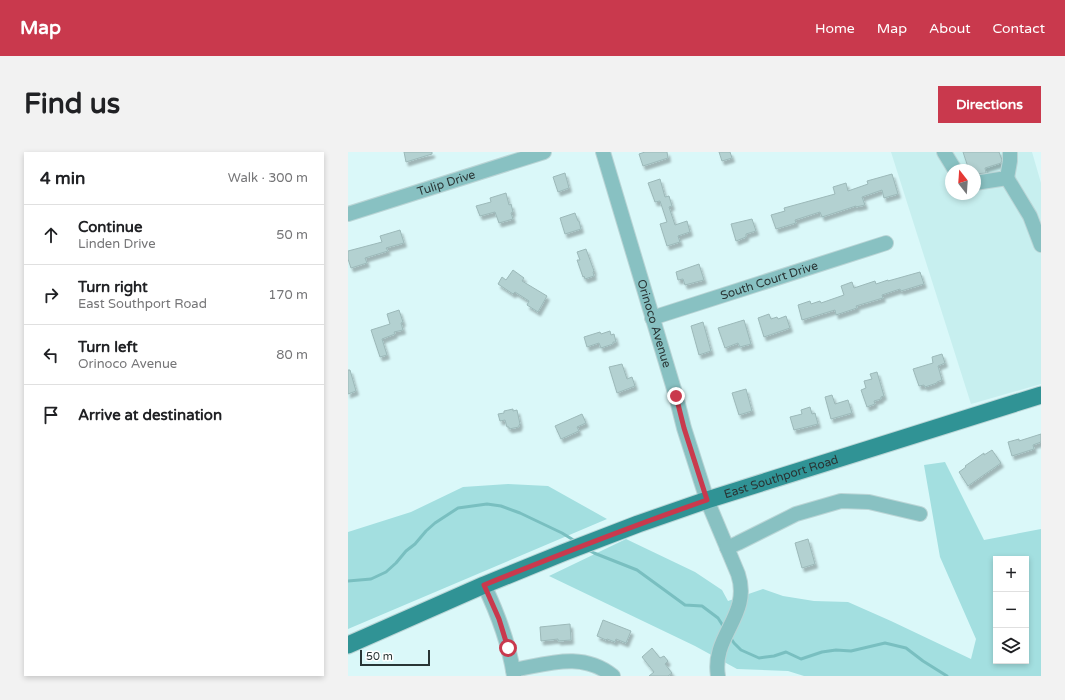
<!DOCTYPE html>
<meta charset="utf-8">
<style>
body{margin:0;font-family:"Varela Round",sans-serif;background:#f2f2f2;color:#202124}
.controls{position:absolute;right:12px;bottom:12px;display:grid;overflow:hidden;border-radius:0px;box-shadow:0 2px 6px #0003}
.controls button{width:36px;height:36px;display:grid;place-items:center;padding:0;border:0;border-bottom:1px solid #e0e0e0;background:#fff;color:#202124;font:20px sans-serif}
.compass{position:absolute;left:597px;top:12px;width:36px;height:36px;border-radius:50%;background:#fff;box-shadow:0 2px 6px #0003;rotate:343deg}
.scale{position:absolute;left:12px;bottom:10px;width:70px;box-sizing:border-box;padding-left:4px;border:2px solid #293535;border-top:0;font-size:11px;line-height:14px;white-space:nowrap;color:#293535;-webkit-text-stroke:3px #fefefe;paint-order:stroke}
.stop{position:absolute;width:12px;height:12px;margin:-9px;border:3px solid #c9394d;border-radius:50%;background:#fff}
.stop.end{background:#c9394d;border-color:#fff;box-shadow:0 1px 4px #0008}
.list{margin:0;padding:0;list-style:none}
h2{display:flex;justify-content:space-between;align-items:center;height:52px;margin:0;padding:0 16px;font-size:17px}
h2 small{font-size:13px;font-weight:400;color:#757577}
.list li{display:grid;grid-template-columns:26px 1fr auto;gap:12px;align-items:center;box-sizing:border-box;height:60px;padding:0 16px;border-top:1px solid #e0e0e0}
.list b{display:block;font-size:15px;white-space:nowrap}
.list p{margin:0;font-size:13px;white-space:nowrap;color:#757577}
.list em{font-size:13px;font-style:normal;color:#757577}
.icon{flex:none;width:22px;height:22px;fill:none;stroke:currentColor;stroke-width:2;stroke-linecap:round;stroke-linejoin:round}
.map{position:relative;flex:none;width:693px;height:524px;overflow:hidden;border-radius:0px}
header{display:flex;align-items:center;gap:24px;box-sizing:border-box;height:56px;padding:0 20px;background:#c9394d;color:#fff}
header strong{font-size:19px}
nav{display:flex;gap:22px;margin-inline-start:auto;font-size:14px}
.intro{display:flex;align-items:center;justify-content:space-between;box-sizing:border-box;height:96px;padding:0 24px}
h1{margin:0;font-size:28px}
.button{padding:10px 18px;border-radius:0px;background:#c9394d;color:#fff;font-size:14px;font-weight:700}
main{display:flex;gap:24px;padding:0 24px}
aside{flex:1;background:#fff;border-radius:0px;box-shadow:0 2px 6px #0003}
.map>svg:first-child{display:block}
.built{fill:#c7efef;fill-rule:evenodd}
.green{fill:#a3dfe0;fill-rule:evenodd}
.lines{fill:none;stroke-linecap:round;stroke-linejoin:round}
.stream{stroke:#79bfc0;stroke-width:3}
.building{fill:#b3d1d1;stroke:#9cb9b9;filter:url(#shadow)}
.minor-casing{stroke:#bad5d6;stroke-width:16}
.major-casing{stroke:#bad5d6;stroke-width:19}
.minor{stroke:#88c1c2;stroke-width:14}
.major{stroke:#309395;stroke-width:17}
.route{stroke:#c9394d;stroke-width:5}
.labels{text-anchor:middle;stroke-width:3.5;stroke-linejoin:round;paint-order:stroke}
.street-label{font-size:12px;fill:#293535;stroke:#fefefe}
</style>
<header>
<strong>Map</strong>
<nav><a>Home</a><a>Map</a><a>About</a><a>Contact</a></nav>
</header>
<div class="intro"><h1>Find us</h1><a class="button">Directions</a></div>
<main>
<aside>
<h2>4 min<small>Walk · 300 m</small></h2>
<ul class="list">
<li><svg class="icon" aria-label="ahead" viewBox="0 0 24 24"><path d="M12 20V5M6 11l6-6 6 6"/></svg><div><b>Continue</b><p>Linden Drive</p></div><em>50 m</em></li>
<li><svg class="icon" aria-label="right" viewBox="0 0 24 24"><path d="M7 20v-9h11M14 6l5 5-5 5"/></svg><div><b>Turn right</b><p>East Southport Road</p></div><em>170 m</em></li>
<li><svg class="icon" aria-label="left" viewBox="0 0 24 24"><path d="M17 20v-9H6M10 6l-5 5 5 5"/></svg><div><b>Turn left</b><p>Orinoco Avenue</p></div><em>80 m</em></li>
<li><svg class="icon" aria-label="arrive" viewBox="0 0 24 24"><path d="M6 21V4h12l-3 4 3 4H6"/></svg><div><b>Arrive at destination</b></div></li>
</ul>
</aside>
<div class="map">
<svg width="693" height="524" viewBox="0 0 693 524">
<defs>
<filter id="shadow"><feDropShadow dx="2.5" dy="4" stdDeviation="1" flood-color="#0004"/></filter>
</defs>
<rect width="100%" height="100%" fill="#daf8f9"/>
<path class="built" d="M 543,0 L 684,0 L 693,31 L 693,232 L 623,252 ZM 603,18 L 627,18 L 627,42 L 603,42 Z"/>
<path class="green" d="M 597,310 L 636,388 L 693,377 L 693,524 L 456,524 L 440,519 L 389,517 L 347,494 L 201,424 L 278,387 L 347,420 L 374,438 L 380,449 L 415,437 L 435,444 L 466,449 L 500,450 L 543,469 L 623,507 L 628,487 L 592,405 L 576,313 ZM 648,407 L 678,407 L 678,509 L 648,509 Z
M 160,332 L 200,334 L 259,367 L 0,477 L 0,380 L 63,360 L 115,335 Z"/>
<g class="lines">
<path class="stream" d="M 240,398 L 246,401 L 289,418 L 337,453 L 354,454 L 370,466 L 377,477
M 0,429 L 23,427 L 38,420 L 48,411 L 58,399 L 67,392 L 78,379 L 87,371 L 110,356 L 139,352 L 153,354 L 172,361 L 214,381 L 227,389
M 382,485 L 386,491 L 393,498 L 411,506 L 426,504 L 438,500 L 453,507 L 474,500 L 488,498 L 503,499 L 537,491 L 558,496 L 575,509 L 599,524"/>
</g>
<path class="building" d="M 56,0 L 84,0 L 84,2 L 58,10 Z
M 297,0 L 319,0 L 320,6 L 295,14 L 291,2 Z
M 371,0 L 382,0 L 384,6 L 374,9 Z
M 615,0 L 651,0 L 654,8 L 653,11 L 637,16 L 638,21 L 627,22 L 627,18 L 621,18 Z
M 217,21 L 221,36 L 210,40 L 205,25 Z
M 544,22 L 550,42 L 536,46 L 534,38 L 514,45 L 517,53 L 508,55 L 508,54 L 474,65 L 472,60 L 447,68 L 448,71 L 428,77 L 423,63 L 437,59 L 436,56 L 487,42 L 485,35 L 498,31 L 500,39 L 520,32 L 519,29 Z
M 312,27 L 317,45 L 321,44 L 324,54 L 321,55 L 327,73 L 339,69 L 342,80 L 330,84 L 332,90 L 319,94 L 312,72 L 319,70 L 312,49 L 307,50 L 300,31 Z
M 158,41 L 161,53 L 163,52 L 165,60 L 163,61 L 165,67 L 151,71 L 147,60 L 132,64 L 128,54 L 143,50 L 142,46 Z
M 227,61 L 230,69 L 231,69 L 233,77 L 217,82 L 212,66 Z
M 404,67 L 408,79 L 398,82 L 398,85 L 388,89 L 383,72 Z
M 52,78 L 56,91 L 38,96 L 40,99 L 17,106 L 19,111 L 3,116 L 0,107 L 0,99 L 34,90 L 32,84 Z
M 238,97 L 246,119 L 245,120 L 246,124 L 237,127 L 236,124 L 235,125 L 229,108 L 232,108 L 229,100 Z
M 351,112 L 356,128 L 337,133 L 335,127 L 330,128 L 328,120 Z
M 165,118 L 176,126 L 174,129 L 199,144 L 190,160 L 179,153 L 181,149 L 167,140 L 165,142 L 150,132 L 154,125 L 158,128 Z
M 572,120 L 576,132 L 553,139 L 552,137 L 534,143 L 535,146 L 508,154 L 509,156 L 488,163 L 487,158 L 454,168 L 450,153 L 462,149 L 463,152 L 472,149 L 473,151 L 496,143 L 493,134 L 504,130 L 506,136 L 527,129 L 528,132 L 540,128 L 540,129 Z
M 51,158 L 55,170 L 53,171 L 55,178 L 46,180 L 47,182 L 34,187 L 39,203 L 32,205 L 23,178 L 42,172 L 39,162 Z
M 421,162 L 423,167 L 429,165 L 430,167 L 438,164 L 442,176 L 416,185 L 410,166 Z
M 396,168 L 403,192 L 392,195 L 390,191 L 377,196 L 370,176 Z
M 355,170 L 363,199 L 351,203 L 343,174 Z
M 262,179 L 263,183 L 266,182 L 268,190 L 265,190 L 265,192 L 253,196 L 251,191 L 239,195 L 236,185 L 252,180 L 253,182 Z
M 594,202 L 597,211 L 590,214 L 594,228 L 589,230 L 589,231 L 577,235 L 576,233 L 571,234 L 565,217 L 585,211 L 584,205 Z
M 274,212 L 279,227 L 284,225 L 287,234 L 269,241 L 261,215 Z
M 0,218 L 2,218 L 8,239 L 0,242 Z
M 529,220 L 536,244 L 533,245 L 533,247 L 526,249 L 527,252 L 519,255 L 513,238 L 518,236 L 516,229 L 524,227 L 522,222 Z
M 398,237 L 404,259 L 391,263 L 384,241 Z
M 484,243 L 487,252 L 500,248 L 504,261 L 483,267 L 477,245 Z
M 462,255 L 464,262 L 467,261 L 470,272 L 446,278 L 442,265 L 454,262 L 453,258 Z
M 165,257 L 165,259 L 169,258 L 172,272 L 171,273 L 171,275 L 161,277 L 161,275 L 159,275 L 157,268 L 152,269 L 150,262 L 156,261 L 156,259 Z
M 234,262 L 238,271 L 229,275 L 231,279 L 213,287 L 207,274 Z
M 693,282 L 693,290 L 685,293 L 686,297 L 664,304 L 660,290 L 671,287 L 671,289 Z
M 644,298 L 653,311 L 620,334 L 611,320 L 618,315 L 617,314 L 636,301 L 636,303 Z
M 460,387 L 467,412 L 454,416 L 447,391 Z
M 255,468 L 283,479 L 278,491 L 268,487 L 267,490 L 259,487 L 258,488 L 249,484 Z
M 222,472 L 223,488 L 210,489 L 210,487 L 193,489 L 192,475 Z
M 304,496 L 312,506 L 316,504 L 320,509 L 317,512 L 324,521 L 320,524 L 301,524 L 306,520 L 294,505 Z"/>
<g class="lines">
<g class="minor-casing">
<g id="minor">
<path id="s1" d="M 255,0 L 328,244 L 336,276 L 359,348 L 390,422 C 404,463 363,484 370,524"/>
<path d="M 596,0 L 607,18"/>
<path d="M 659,26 L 682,64 L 693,93"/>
<path d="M 627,31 L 659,26 L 662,9 L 662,0"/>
<path id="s2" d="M 0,62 L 196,0"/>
<path id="s3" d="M 304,166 L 538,91"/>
<path d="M 379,396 L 390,391 L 448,362 L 493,349 L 521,350 L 572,362"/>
<path d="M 136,433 C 150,462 161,492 166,524"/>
<path d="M 165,518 C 200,512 234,499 265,524"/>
</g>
</g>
<g class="major-casing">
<g id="major">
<path id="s4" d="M 0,493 L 136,433 L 217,400 L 290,372 L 359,348 L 693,243"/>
</g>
</g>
<use href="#minor" class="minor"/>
<use href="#major" class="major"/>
</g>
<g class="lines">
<path class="route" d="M 160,496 L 151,467 L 136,433 C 210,403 284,374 359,348 L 336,276 L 328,244"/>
</g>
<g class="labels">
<g class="street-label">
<text dy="4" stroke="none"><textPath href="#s2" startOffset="103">Tulip Drive</textPath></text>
<text dy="4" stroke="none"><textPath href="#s3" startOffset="123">South Court Drive</textPath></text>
<text dy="4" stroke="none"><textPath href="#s1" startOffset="179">Orinoco Avenue</textPath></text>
<text dy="4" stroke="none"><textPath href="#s4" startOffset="465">East Southport Road</textPath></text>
</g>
</g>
</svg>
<div class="controls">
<button>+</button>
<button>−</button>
<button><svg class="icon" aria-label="layers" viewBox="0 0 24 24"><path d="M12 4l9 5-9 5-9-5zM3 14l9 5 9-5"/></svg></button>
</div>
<svg class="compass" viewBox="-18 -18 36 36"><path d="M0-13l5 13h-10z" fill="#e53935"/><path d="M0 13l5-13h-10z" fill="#757577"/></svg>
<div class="scale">50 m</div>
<div class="stop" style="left:160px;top:496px"></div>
<div class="stop end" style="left:328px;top:244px"></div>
</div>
</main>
